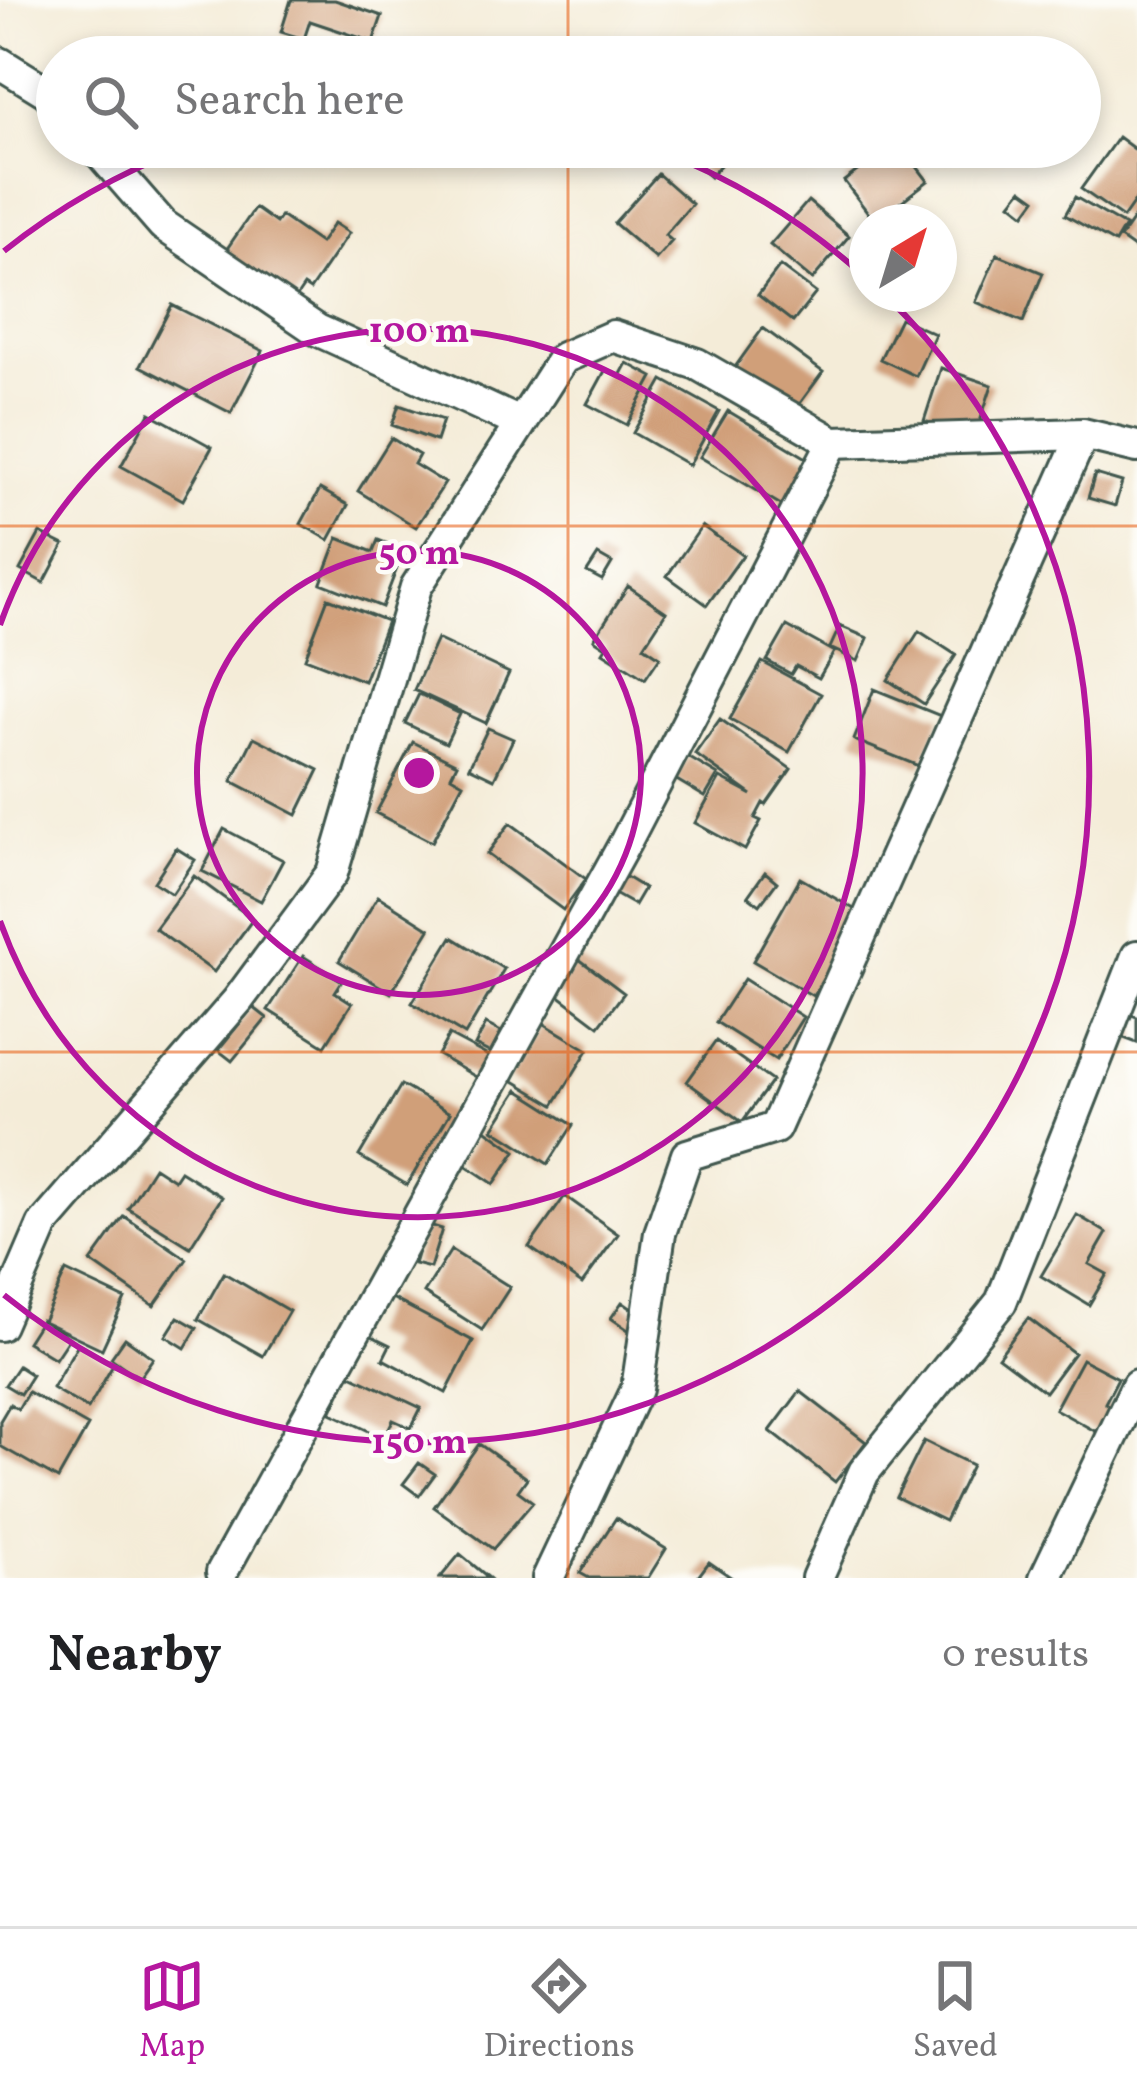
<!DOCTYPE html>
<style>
body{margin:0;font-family:Vollkorn,serif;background:#f2f2f2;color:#202124}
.compass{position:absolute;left:849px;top:204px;width:108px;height:108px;border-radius:50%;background:#fff;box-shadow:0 6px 18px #0003;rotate:38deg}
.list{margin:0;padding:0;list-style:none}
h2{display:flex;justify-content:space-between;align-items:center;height:156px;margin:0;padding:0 48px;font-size:51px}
h2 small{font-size:39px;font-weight:400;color:#757577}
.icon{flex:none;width:66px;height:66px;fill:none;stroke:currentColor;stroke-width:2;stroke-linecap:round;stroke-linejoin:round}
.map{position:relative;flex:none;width:1137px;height:1578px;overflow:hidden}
.search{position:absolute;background:#fff;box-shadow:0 6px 18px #0003;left:36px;right:36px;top:36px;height:132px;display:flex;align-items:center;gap:30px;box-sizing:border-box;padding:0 42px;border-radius:66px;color:#757577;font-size:45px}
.sheet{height:348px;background:#fff}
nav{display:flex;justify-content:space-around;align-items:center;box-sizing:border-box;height:168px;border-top:3px solid #e0e0e0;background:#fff;font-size:33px;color:#757577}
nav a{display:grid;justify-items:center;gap:6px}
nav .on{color:#b5179e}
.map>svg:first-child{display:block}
.building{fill:#d09f79}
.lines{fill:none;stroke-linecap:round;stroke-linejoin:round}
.minor-casing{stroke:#3f574d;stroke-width:36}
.minor{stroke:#fff;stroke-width:30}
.grid{fill:none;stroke:#e8590c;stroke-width:3;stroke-opacity:0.55}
.ring{fill:none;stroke:#b5179e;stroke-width:6}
.centre{fill:#b5179e;stroke:#fdfcf7;stroke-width:6}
.ring-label{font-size:36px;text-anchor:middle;font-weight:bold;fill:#b5179e;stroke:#fdfcf7;stroke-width:9;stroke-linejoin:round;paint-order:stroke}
</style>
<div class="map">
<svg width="1137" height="1578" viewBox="0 0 1137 1578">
<rect width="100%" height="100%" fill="#fdfcf7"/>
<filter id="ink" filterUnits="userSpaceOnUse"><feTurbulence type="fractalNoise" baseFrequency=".00833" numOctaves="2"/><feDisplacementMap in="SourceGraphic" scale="24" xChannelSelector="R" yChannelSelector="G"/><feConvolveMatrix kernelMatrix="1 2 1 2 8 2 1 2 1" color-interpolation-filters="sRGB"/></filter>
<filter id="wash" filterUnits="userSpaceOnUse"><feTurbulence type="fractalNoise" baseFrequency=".004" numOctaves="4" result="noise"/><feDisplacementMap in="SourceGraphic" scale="48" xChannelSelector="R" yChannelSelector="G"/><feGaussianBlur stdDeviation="2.7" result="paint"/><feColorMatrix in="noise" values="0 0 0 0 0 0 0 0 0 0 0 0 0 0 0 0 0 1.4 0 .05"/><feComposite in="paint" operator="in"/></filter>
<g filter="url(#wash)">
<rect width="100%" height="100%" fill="#f4ecd8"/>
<g id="blocks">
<path class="building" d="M 291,0 L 335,0 L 382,16 L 373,42 L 310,21 L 304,39 L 281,32 Z
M 1118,137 L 1137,151 L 1137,198 L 1123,218 L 1081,189 Z
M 708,147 L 726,158 L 710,177 L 695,164 Z
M 889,147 L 902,147 L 928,181 L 875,222 L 844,181 Z
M 658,174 L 692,204 L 665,235 L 672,241 L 656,259 L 614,223 Z
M 1022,189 L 1036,199 L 1025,214 L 1011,203 Z
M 1075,197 L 1125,226 L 1115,243 L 1065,215 Z
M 808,201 L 849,236 L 812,280 L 770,245 Z
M 255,208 L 276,223 L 281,216 L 320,243 L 334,223 L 349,233 L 310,290 L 304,286 L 291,305 L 222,256 Z
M 1137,214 L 1137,250 L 1120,238 Z
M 997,254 L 1043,273 L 1023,322 L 976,302 Z
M 780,266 L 816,293 L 793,322 L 758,295 Z
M 172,305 L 263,351 L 231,413 L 140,366 Z
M 900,318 L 935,334 L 916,376 L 880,359 Z
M 763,328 L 823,372 L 793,413 L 733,370 Z
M 627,363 L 653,377 L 627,425 L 587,404 L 606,369 L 620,376 Z
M 941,368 L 992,385 L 975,437 L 924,421 Z
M 663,380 L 719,411 L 689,465 L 633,433 Z
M 399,405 L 443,420 L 436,441 L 392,425 Z
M 728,411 L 820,466 L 793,512 L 700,457 Z
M 150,413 L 212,447 L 183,500 L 121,466 Z
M 391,438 L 419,455 L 414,464 L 445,483 L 416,527 L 358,491 Z
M 1095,474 L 1122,482 L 1115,506 L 1088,498 Z
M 320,489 L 348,505 L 329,540 L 301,524 Z
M 702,526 L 743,555 L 707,605 L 667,576 Z
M 40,533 L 64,545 L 44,583 L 20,570 Z
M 338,538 L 373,552 L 378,540 L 404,550 L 382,607 L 321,583 Z
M 598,555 L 612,563 L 602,580 L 587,572 Z
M 628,586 L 666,612 L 644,646 L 660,657 L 645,679 L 603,652 L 606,647 L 594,639 Z
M 328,598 L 387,621 L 364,681 L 305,658 Z
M 787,626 L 834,652 L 819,678 L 796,666 L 791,674 L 767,661 Z
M 840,626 L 868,638 L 858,661 L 830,648 Z
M 919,631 L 956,655 L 924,704 L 888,680 Z
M 437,639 L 509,673 L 486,723 L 414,690 Z
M 762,662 L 821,694 L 789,752 L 730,719 Z
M 874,689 L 941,716 L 921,767 L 854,740 Z
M 419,694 L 460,714 L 446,743 L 405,723 Z
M 720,719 L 791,769 L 766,805 L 763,803 L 755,818 L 761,821 L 745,850 L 695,823 L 720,778 L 752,795 L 695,754 Z
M 488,728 L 513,739 L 494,779 L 469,767 Z
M 254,737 L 319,770 L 297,815 L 232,781 Z
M 413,742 L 457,764 L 451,776 L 463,783 L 432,842 L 376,813 Z
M 688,757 L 718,775 L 705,797 L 675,779 Z
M 510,823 L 586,879 L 563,910 L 487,854 Z
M 224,829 L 283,860 L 261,901 L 202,871 Z
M 176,848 L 195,860 L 172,894 L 154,882 Z
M 765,872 L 777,882 L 760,905 L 748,896 Z
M 621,874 L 644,888 L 634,905 L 611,892 Z
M 194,876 L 253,919 L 214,972 L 155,929 Z
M 800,878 L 861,913 L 813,996 L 753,961 Z
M 378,896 L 430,929 L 391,993 L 339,961 Z
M 452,937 L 504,969 L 465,1035 L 412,1003 Z
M 303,956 L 342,981 L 335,992 L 352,1003 L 325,1046 L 268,1010 Z
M 579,959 L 624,993 L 599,1026 L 554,992 Z
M 744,979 L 803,1017 L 776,1060 L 716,1022 Z
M 253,1007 L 267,1018 L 232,1061 L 218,1050 Z
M 1119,1010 L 1137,1017 L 1137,1043 L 1111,1033 Z
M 543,1023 L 588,1050 L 554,1105 L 509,1078 Z
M 486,1024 L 501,1032 L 491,1053 L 475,1045 Z
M 449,1035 L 490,1057 L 478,1078 L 438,1055 Z
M 716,1041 L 772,1081 L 742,1122 L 687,1082 Z
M 401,1085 L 450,1113 L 407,1185 L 359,1156 Z
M 518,1090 L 573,1125 L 548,1164 L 493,1129 Z
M 484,1128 L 516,1151 L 494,1184 L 461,1162 Z
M 154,1167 L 174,1180 L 180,1171 L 222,1197 L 190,1247 L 128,1208 Z
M 565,1196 L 618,1234 L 582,1284 L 529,1247 Z
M 1077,1215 L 1107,1233 L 1089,1264 L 1107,1274 L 1089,1305 L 1041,1276 Z
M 124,1216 L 187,1259 L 154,1306 L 91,1262 Z
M 426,1224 L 442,1229 L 430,1268 L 414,1264 Z
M 451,1250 L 510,1287 L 482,1330 L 424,1293 Z
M 66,1271 L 125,1299 L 102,1349 L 43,1321 Z
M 224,1273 L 289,1311 L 263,1356 L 198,1319 Z
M 388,1296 L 473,1341 L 446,1393 L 383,1359 L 390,1345 L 368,1334 Z
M 622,1302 L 642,1316 L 631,1332 L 611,1318 Z
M 178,1317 L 197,1328 L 185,1348 L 166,1336 Z
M 1028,1318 L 1074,1353 L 1045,1392 L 998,1357 Z
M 41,1320 L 69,1338 L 55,1359 L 27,1342 Z
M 125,1338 L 153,1358 L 139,1378 L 111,1358 Z
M 78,1344 L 113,1365 L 88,1409 L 52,1388 Z
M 1082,1359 L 1118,1378 L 1105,1403 L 1116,1410 L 1102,1435 L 1055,1409 Z
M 18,1366 L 32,1375 L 20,1394 L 5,1385 Z
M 349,1374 L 421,1408 L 411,1428 L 393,1420 L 384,1438 L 331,1413 Z
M 800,1391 L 866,1442 L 835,1482 L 770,1431 Z
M 28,1392 L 88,1426 L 58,1479 L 0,1446 L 0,1421 L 10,1404 L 18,1409 Z
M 924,1441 L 972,1465 L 945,1521 L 896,1497 Z
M 479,1444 L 527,1478 L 518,1491 L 533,1502 L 493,1549 L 434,1507 Z
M 419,1463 L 435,1474 L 419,1496 L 403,1484 Z
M 616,1518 L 666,1549 L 648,1578 L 589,1578 L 580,1573 Z
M 460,1554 L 489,1578 L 440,1578 Z
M 709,1562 L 732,1578 L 697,1578 Z"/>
</g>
</g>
<g filter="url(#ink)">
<use href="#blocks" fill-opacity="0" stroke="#3f574d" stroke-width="3"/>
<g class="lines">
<g class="minor-casing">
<path id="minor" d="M 0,63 L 47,92 L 57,103
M 95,147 L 163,225 L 317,330 L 520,423
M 0,1325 L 43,1225 L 238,1000 L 332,873 L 416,587 L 563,358 L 613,336 L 697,364 L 833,442
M 222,1572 L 626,841 L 833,442 L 1083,434 L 1137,447
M 548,1578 L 637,1389 L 660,1233 L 687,1155 L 775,1128 L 1083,434
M 817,1578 L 864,1472 L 1001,1302 L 1137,956
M 1045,1578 L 1137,1385"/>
</g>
<use href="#minor" class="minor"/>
</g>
</g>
<path class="grid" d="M 568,0 L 568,57M 568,147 L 568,1578M 0,526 L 1137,526M 0,1052 L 1137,1052"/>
<g class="ring">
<circle cx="419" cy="773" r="222"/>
<path d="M0 625A444 444 0 1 1 0 921"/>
<path d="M4 251A667 667 0 0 1 185 148M653 148A667 667 0 0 1 865 277M887 297A667 667 0 0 1 4 1295"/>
</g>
<circle cx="419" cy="773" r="18" class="centre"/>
<g class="ring-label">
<text x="419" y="342">100 m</text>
<text x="419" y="564">50 m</text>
<text x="419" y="1453">150 m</text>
</g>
</svg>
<svg class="compass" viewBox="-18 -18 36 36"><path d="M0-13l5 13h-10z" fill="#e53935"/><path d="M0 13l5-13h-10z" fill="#757577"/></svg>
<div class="search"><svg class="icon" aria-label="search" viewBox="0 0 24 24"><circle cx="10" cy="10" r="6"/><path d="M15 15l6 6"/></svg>Search here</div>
</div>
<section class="sheet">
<h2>Nearby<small>0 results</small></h2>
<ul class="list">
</ul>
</section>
<nav>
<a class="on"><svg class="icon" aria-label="map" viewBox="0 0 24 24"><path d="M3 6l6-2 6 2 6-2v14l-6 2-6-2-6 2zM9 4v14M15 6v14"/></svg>Map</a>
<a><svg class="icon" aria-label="directions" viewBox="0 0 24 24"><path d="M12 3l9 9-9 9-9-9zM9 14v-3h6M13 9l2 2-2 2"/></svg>Directions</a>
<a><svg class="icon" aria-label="saved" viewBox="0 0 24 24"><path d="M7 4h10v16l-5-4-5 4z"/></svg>Saved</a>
</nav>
